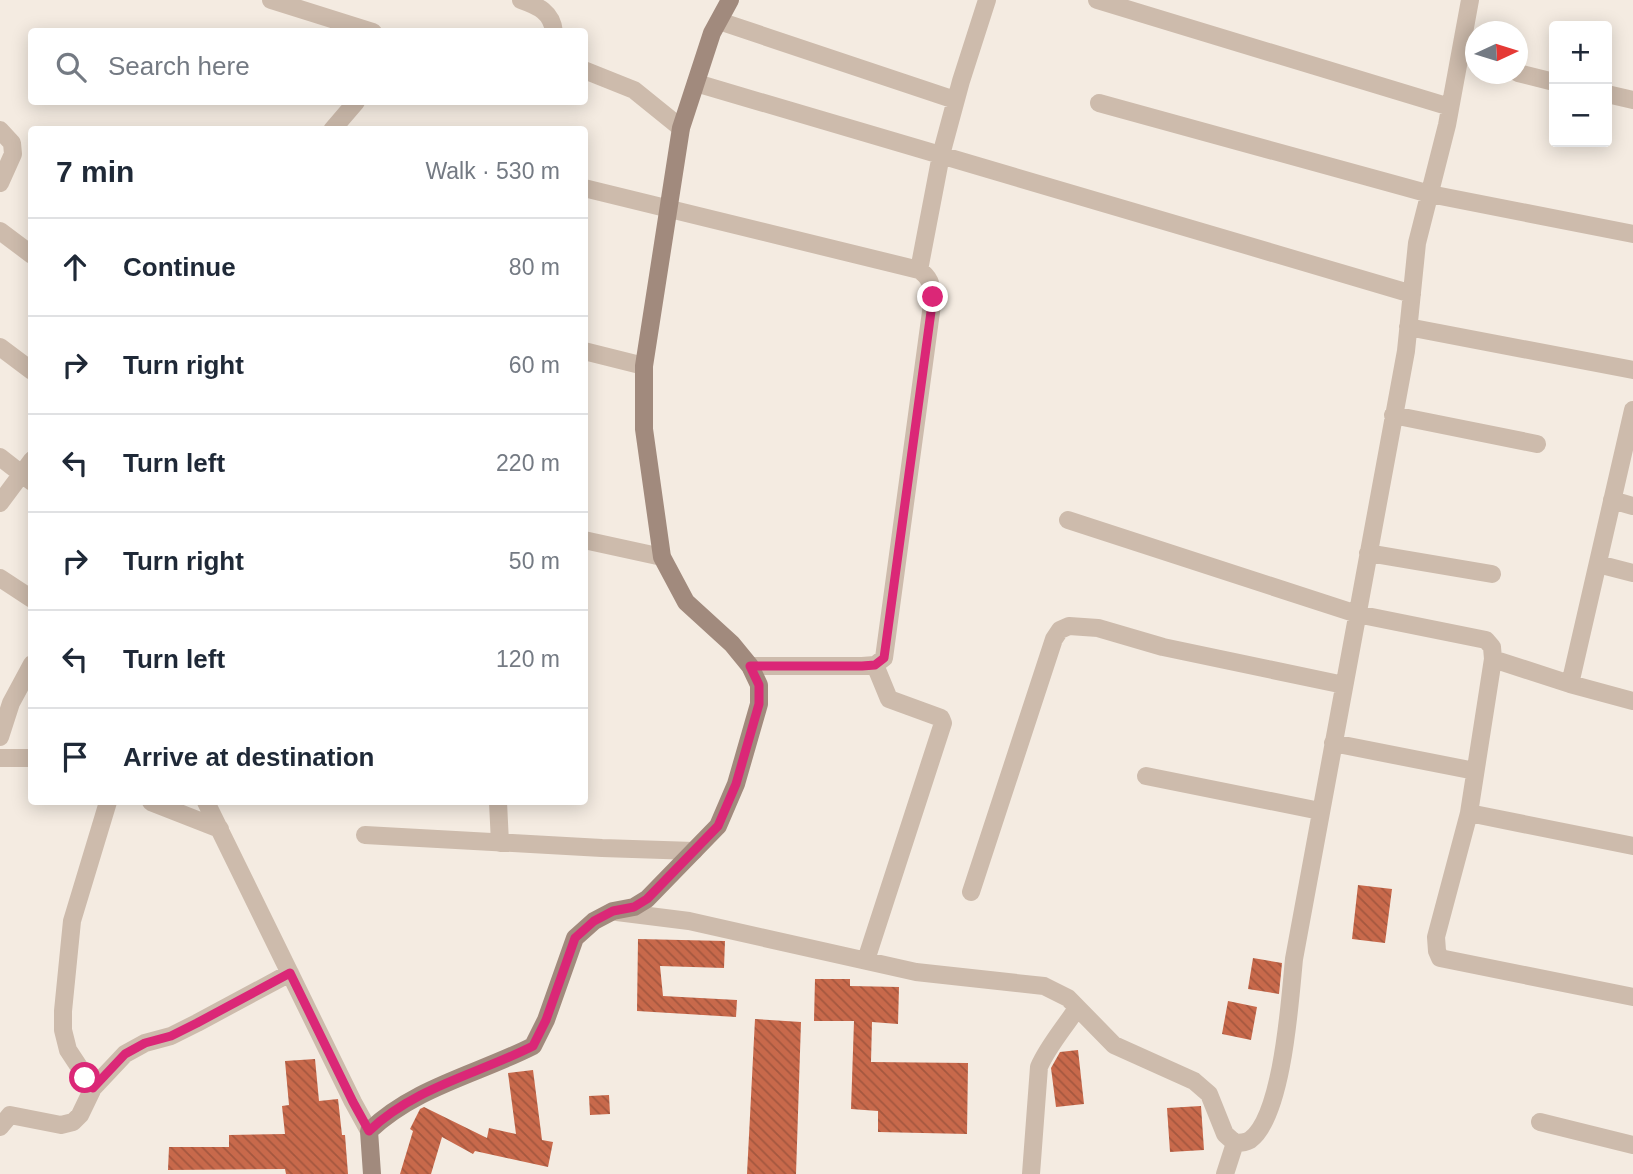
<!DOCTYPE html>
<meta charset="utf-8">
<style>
body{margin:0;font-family:Arial,sans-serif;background:#f6f6f7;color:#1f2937}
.controls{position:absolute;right:21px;top:21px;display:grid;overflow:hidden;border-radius:7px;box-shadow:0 4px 18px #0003}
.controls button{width:63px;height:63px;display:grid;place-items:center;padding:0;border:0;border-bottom:2px solid #e0e1e3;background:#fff;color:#1f2937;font:35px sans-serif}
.compass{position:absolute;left:1465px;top:21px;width:63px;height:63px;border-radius:50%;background:#fff;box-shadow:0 4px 18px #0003;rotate:86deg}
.stop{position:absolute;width:21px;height:21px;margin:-16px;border:5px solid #db2777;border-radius:50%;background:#fff}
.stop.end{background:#db2777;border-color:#fff;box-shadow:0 2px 7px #0008}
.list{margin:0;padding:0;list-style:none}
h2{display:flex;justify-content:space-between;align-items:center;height:91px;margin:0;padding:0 28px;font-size:30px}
h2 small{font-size:23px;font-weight:400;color:#747a83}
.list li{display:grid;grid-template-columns:46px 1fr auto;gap:21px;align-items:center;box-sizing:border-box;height:98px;padding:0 28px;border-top:2px solid #e0e1e3}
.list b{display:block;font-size:26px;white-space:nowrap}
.list em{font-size:23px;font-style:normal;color:#747a83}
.icon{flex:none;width:38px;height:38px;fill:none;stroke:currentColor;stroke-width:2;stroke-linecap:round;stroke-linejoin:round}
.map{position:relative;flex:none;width:1633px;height:1174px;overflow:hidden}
.search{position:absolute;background:#fff;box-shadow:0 4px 18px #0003;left:28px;top:28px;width:560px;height:77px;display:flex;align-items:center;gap:18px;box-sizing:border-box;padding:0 24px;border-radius:7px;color:#747a83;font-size:26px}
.panel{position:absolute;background:#fff;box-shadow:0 4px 18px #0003;left:28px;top:126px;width:560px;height:679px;border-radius:7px}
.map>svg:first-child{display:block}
.building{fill:url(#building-back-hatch)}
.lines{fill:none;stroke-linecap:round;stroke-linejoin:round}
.minor{stroke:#cdbbac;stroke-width:18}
.secondary{stroke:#a18a7d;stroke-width:18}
.route{stroke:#db2777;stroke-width:9}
</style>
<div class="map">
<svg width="1633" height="1174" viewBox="0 0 1633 1174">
<defs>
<pattern id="building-back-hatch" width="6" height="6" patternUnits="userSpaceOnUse" patternTransform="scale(1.75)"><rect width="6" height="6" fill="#c8694b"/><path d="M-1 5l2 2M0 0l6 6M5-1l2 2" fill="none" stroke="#a4573f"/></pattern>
</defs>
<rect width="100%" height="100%" fill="#f4ebe1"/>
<path class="building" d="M 1358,885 L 1392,889 L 1385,943 L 1352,939 Z
M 638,939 L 725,941 L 724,968 L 660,966 L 663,996 L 737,1000 L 736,1017 L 637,1011 Z
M 1253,958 L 1282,963 L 1279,994 L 1248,989 Z
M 815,979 L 850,979 L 850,986 L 899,987 L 898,1024 L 872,1022 L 871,1062 L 968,1063 L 967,1134 L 878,1132 L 878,1111 L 851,1109 L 854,1021 L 814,1021 Z
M 1228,1001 L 1257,1007 L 1251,1040 L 1222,1034 Z
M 755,1019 L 801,1022 L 796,1174 L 747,1174 Z
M 1078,1050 L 1084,1104 L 1056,1107 L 1051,1068 L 1060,1052 Z
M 315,1059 L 319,1101 L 338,1099 L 342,1135 L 345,1135 L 348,1174 L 286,1174 L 285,1169 L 168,1170 L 169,1147 L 229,1147 L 229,1135 L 285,1134 L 282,1106 L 289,1105 L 285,1061 Z
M 533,1070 L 542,1140 L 553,1142 L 548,1167 L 475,1151 L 473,1154 L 442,1137 L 431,1174 L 400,1174 L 413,1131 L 410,1129 L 420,1109 L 424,1107 L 487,1138 L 489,1128 L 516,1134 L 508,1073 Z
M 609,1095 L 610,1114 L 590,1115 L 589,1096 Z
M 1201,1106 L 1204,1150 L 1170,1152 L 1167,1108 Z"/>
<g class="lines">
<path class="minor" d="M 271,0 L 373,32
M 521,0 C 538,6 552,12 554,32
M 1097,0 L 1450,107
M 719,21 L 955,100
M 584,70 L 634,90 L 681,128
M 1518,73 L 1554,82
M 696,83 L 1412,294
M 1607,94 L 1633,100
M 1099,103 L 1430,194 L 1633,234
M 0,130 L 12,143 L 13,154 L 0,183
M 332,130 L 356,102
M 584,188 L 919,270 C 930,277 931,284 933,297 L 884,658 L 875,665 L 862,666 L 750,666
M 0,231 L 32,255
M 919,270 L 941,155 L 961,81 L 987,0
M 1408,327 L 1633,370
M 0,347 L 32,371
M 584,351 L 644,366
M 1393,415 L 1537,444
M 0,457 L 32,482
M 1612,500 L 1633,506
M 0,503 L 32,460
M 1068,520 L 1357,614 L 1486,640 L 1492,647 L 1493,659 L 1469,813 L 1436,937 L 1437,951 L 1440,958 L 1633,997
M 584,540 L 662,557
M 1368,553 L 1492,574
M 1598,564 L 1633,573
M 0,578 L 32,599
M 1493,659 L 1570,684 L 1633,701
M 1570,684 L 1633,410
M 0,737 L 11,703 L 32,664
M 1333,743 L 1475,771
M 0,758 L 32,758
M 1146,776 L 1320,811
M 151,802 L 220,829
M 206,802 L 353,1102 L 369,1131
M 498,802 L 500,843
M 1469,813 L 1633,846
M 365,835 L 602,848 L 694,851
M 971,892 L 1054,639 L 1060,630 L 1069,626 L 1098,628 L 1163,647 L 1344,685
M 617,912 L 689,921 L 916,972 L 1044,986 L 1068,998 L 1114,1045 L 1194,1081 L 1209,1094 L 1225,1134 L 1235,1143
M 866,960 L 943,723 L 941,718 L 889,699 L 875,665
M 93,1088 L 68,1050 L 63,1030 L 63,1011 L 72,921 L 108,802
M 1540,1122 L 1633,1145
M 0,1127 L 10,1115 L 61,1125 L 73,1122 L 80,1115 L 93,1088 L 125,1054 L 145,1043 L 171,1036 L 197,1023 L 290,973
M 1031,1174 L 1039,1067 C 1048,1046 1065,1027 1077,1008
M 1225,1174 L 1235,1143 C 1240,1143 1245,1143 1250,1140 C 1283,1116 1290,999 1294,959 L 1406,351 L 1417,243 L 1447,125 L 1470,0"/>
<path class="secondary" d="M 372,1174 L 369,1131 C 415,1087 478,1074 533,1046 L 546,1020 L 575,938 L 594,921 L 613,911 L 634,907 L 647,899 L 718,826 L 736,784 L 759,704 L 759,685 L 750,666 L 732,644 L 686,602 L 662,557 L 644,429 L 644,366 L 681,128 L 712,33 L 730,0"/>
</g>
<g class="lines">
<path class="route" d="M 85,1078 L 93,1088 L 125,1054 L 145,1043 L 171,1036 L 197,1023 L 290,973 L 353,1102 L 369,1131 C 415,1087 478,1074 533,1046 L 546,1020 L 575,938 L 594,921 L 613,911 L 634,907 L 647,899 L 718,826 L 736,784 L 759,704 L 759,685 L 750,666 L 862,666 L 875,665 L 884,658 L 933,297"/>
</g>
</svg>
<div class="controls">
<button>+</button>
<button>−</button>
</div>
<svg class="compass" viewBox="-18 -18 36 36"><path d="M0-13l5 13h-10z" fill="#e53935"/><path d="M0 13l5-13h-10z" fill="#747a83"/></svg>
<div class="stop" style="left:85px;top:1078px"></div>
<div class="stop end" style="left:933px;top:297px"></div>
<div class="search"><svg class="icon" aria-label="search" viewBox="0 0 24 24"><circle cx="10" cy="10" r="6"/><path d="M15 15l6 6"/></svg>Search here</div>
<section class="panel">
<h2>7 min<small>Walk · 530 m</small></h2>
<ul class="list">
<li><svg class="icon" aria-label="ahead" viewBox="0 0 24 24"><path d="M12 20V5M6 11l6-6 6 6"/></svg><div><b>Continue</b></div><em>80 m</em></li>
<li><svg class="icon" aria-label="right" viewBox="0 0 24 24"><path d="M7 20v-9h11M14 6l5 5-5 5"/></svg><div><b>Turn right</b></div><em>60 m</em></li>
<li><svg class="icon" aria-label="left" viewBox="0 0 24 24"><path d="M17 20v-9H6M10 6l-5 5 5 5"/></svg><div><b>Turn left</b></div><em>220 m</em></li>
<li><svg class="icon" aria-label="right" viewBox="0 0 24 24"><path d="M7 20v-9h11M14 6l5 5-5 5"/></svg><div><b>Turn right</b></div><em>50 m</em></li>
<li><svg class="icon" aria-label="left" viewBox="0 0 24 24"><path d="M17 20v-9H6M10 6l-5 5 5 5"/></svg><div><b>Turn left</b></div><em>120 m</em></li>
<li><svg class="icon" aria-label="arrive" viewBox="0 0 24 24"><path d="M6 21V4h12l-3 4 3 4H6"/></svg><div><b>Arrive at destination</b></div></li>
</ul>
</section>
</div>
